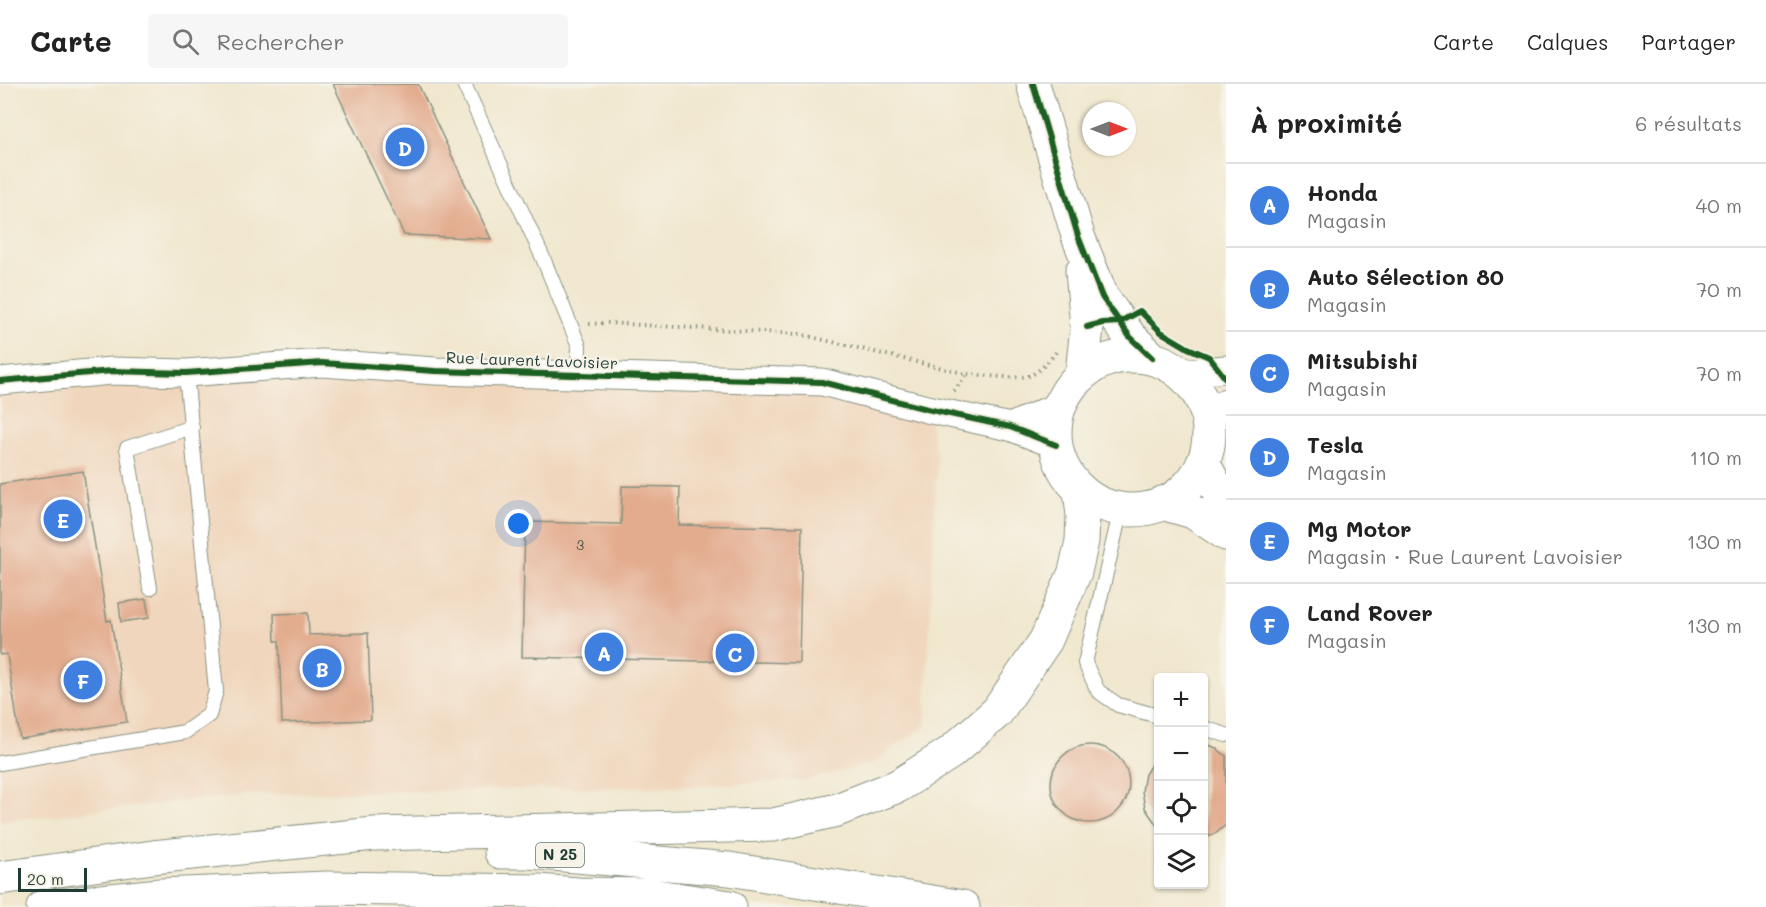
<!DOCTYPE html>
<html lang="fr">
<meta charset="utf-8">
<style>
body{margin:0;font-family:Mali,sans-serif;background:#f6f6f6;color:#222}
.controls{position:absolute;right:18px;bottom:18px;display:grid;overflow:hidden;border-radius:6px;box-shadow:0 2px 4px #0004}
.controls button{width:54px;height:54px;display:grid;place-items:center;padding:0;border:0;border-bottom:2px solid #e0e0e0;background:#fff;color:#222;font:30px sans-serif}
.compass{position:absolute;left:1082px;top:18px;width:54px;height:54px;border-radius:50%;background:#fff;box-shadow:0 2px 4px #0004;rotate:90deg}
.scale{position:absolute;left:18px;bottom:15px;width:69px;box-sizing:border-box;padding-left:6px;border:3px solid #1f3d34;border-top:0;font-size:16px;line-height:21px;white-space:nowrap;color:#1f3d34;-webkit-text-stroke:4px #f7f3e8;paint-order:stroke}
.you{position:absolute;left:519px;top:440px;width:21px;height:21px;margin:-15px;border:4px solid #fff;border-radius:50%;background:#1a73e8;box-shadow:0 0 0 9px #1a73e833}
.badge{display:grid;place-items:center;width:39px;height:39px;border-radius:50%;background:#2563eb;color:#fff;font-size:20px;font-weight:700}
.pin{position:absolute;translate:-50% -50%;border:3px solid #fff;box-shadow:0 2px 6px #0006}
.list{margin:0;padding:0;list-style:none}
h2{display:flex;justify-content:space-between;align-items:center;height:78px;margin:0;padding:0 24px;font-size:26px}
h2 small{font-size:20px;font-weight:400;color:#767676}
.list li{display:grid;grid-template-columns:39px 1fr auto;gap:18px;align-items:center;box-sizing:border-box;height:84px;padding:0 24px;border-top:2px solid #e0e0e0}
.list b{display:block;font-size:22px;white-space:nowrap}
.list p{margin:0;font-size:20px;white-space:nowrap;color:#767676}
.list em{font-size:20px;font-style:normal;color:#767676}
.icon{flex:none;width:33px;height:33px;fill:none;stroke:currentColor;stroke-width:2;stroke-linecap:round;stroke-linejoin:round}
.map{position:relative;flex:none;width:1226px;height:823px;overflow:hidden}
header{display:flex;align-items:center;gap:36px;box-sizing:border-box;height:84px;padding:0 30px;background:#fff;border-bottom:2px solid #e0e0e0}
header strong{font-size:28px}
nav{display:flex;gap:33px;margin-inline-start:auto;font-size:21px}
.search{width:420px;height:54px;background:#f6f6f6;display:flex;align-items:center;gap:15px;box-sizing:border-box;padding:0 21px;border-radius:6px;color:#767676;font-size:22px}
main{display:flex}
aside{flex:1;background:#fff}
.map>svg:first-child{display:block}
.built{fill:#f0d6bc}
.building{fill:#e3ac8e}
.lines{fill:none;stroke-linecap:round;stroke-linejoin:round}
.service-casing{stroke:#889281;stroke-width:16}
.minor-casing{stroke:#889281;stroke-width:29}
.tertiary-casing{stroke:#889281;stroke-width:35}
.trunk-casing{stroke:#889281;stroke-width:35}
.path{stroke:#889281;stroke-width:4;stroke-dasharray:1.5 4.5;stroke-linecap:butt}
.service{stroke:#fff;stroke-width:14}
.minor{stroke:#fff;stroke-width:27}
.tertiary{stroke:#fff;stroke-width:33}
.trunk{stroke:#fff;stroke-width:33}
.cycleway-casing{stroke:#f7f3e8;stroke-width:10}
.cycleway{stroke:#1b5e20;stroke-width:6}
.labels{text-anchor:middle;stroke-width:4.5;stroke-linejoin:round;paint-order:stroke}
.number-label{font-size:14px;fill:#50594a}
.shield{fill:#f7f3e8;stroke:#60746a;stroke-width:1.5}
.shield-label{font-size:15px;font-weight:bold;fill:#1f3d34}
.street-label{font-size:16px;fill:#1f3d34;stroke:#f7f3e8}
</style>
<header>
<strong>Carte</strong>
<div class="search"><svg class="icon" aria-label="search" viewBox="0 0 24 24"><circle cx="10" cy="10" r="6"/><path d="M15 15l6 6"/></svg>Rechercher</div>
<nav><a>Carte</a><a>Calques</a><a>Partager</a></nav>
</header>
<main>
<div class="map">
<svg width="1226" height="823" viewBox="0 0 1226 823">
<rect width="100%" height="100%" fill="#f7f3e8"/>
<filter id="ink" filterUnits="userSpaceOnUse"><feTurbulence type="fractalNoise" baseFrequency=".0167" numOctaves="2"/><feDisplacementMap in="SourceGraphic" scale="12" xChannelSelector="R" yChannelSelector="G"/><feConvolveMatrix kernelMatrix="1 2 1 2 8 2 1 2 1" color-interpolation-filters="sRGB"/></filter>
<filter id="wash" filterUnits="userSpaceOnUse"><feTurbulence type="fractalNoise" baseFrequency=".008" numOctaves="4" result="noise"/><feDisplacementMap in="SourceGraphic" scale="24" xChannelSelector="R" yChannelSelector="G"/><feGaussianBlur stdDeviation="1.35" result="paint"/><feColorMatrix in="noise" values="0 0 0 0 0 0 0 0 0 0 0 0 0 0 0 0 0 1.4 0 .05"/><feComposite in="paint" operator="in"/></filter>
<g filter="url(#wash)">
<rect width="100%" height="100%" fill="#f0e7ce"/>
<path class="built" d="M 112,287 L 750,295 L 927,325 L 937,372 L 925,642 L 871,680 L 805,696 L 688,702 L 249,710 L 0,737 L 0,297 Z"/>
<g id="blocks">
<path class="building" d="M 333,0 L 418,0 L 491,155 L 404,151 Z
M 83,387 L 107,537 L 111,536 L 127,638 L 20,655 L 7,570 L 0,571 L 0,400 Z
M 622,402 L 680,403 L 679,441 L 802,443 L 799,579 L 522,573 L 525,438 L 621,440 Z
M 146,515 L 149,534 L 121,538 L 119,519 Z
M 308,529 L 309,551 L 368,549 L 371,636 L 282,639 L 279,557 L 275,557 L 274,530 Z
M 1204,659 L 1216,664 L 1226,672 L 1226,741 L 1216,749 L 1204,754 Z
M1051 700a39 39 0 1 1 78 0a39 39 0 1 1-78 0Z
M 1158,670 L 1158,743 L 1145,724 L 1142,707 L 1145,690 Z"/>
</g>
</g>
<g filter="url(#ink)">
<use href="#blocks" fill-opacity="0" stroke="#889281" stroke-width="1.5"/>
<g class="lines">
<g class="service-casing">
<path id="service" d="M 464,0 L 543,174 L 579,262 L 578,291
M 1121,425 L 1085,579 L 1098,607 L 1118,621 L 1158,632
M 150,504 L 127,364 L 192,343
M 1204,644 L 1226,651
M 0,679 L 185,648 L 209,631 L 216,607 L 186,289"/>
</g>
<g class="minor-casing">
<path id="minor" d="M 1181,289 L 1226,285
M 0,297 L 112,287 L 186,289 L 322,279 L 435,287 L 822,298 L 927,325 L 1010,343 L 1056,361
M 1208,335 L 1226,318
M 1010,343 L 1060,321"/>
</g>
<g class="tertiary-casing">
<path id="tertiary" d="M 1033,0 L 1078,152 L 1102,213 L 1130,253 L 1152,274
M1055 349a77 77 0 1 1 154 0a77 77 0 1 1-154 0Z
M 1082,289 L 1087,243 L 1082,187
M 1203,379 L 1226,421
M 1162,419 L 1193,428 L 1226,450"/>
</g>
<g class="trunk-casing">
<path id="trunk" d="M 501,768 L 529,768 L 729,785 L 963,823
M 0,794 L 153,773 L 374,750 L 773,741 L 837,726 L 898,702 L 950,669 L 997,628 L 1046,556 L 1075,488 L 1082,457 L 1083,431 L 1080,406
M 43,823 L 160,811 L 327,804 L 538,807 L 578,810 L 650,811 L 730,823"/>
</g>
<path class="path" d="M 589,240 L 607,239 L 799,250 L 967,290 C 980,291 1020,296 1031,291 C 1040,287 1050,276 1056,268
M 954,307 L 967,290"/>
<use href="#service" class="service"/>
<use href="#minor" class="minor"/>
<use href="#tertiary" class="tertiary"/>
<use href="#trunk" class="trunk"/>
<g class="cycleway-casing">
<path id="cycleway" d="M 1033,0 L 1078,152 L 1102,213 L 1130,253 L 1152,274
M 1087,243 L 1102,239 L 1120,238 L 1140,227 L 1161,248 L 1188,264 L 1209,273 L 1226,295
M 0,297 L 112,287 L 186,289 L 322,279 L 435,287 L 822,298 L 927,325 L 1010,343 L 1056,361"/>
</g>
<use href="#cycleway" class="cycleway"/>
</g>
</g>
<g class="labels">
<g class="number-label">
<text x="580" y="466">3</text>
</g>
<rect class="shield" x="536" y="759" width="48" height="24" rx="4.5"/>
<g class="shield-label">
<text x="560" y="776">N 25</text>
</g>
<g class="street-label">
<text transform="translate(532 276) rotate(2)" y="6">Rue Laurent Lavoisier</text>
</g>
</g>
</svg>
<div class="controls">
<button>+</button>
<button>−</button>
<button><svg class="icon" aria-label="locate" viewBox="0 0 24 24"><circle cx="12" cy="12" r="6"/><path d="M12 2v4M12 18v4M2 12h4M18 12h4"/></svg></button>
<button><svg class="icon" aria-label="layers" viewBox="0 0 24 24"><path d="M12 4l9 5-9 5-9-5zM3 14l9 5 9-5"/></svg></button>
</div>
<svg class="compass" viewBox="-18 -18 36 36"><path d="M0-13l5 13h-10z" fill="#e53935"/><path d="M0 13l5-13h-10z" fill="#767676"/></svg>
<div class="scale">20 m</div>
<div class="you"></div>
<div class="pin badge" style="left:604px;top:568px;background:#3f7fe0">A</div>
<div class="pin badge" style="left:322px;top:584px;background:#3f7fe0">B</div>
<div class="pin badge" style="left:735px;top:569px;background:#3f7fe0">C</div>
<div class="pin badge" style="left:405px;top:63px;background:#3f7fe0">D</div>
<div class="pin badge" style="left:63px;top:435px;background:#3f7fe0">E</div>
<div class="pin badge" style="left:83px;top:596px;background:#3f7fe0">F</div>
</div>
<aside>
<h2>À proximité<small>6 résultats</small></h2>
<ul class="list">
<li><span class="badge" style="background:#3f7fe0">A</span><div><b>Honda</b><p>Magasin</p></div><em>40 m</em></li>
<li><span class="badge" style="background:#3f7fe0">B</span><div><b>Auto Sélection 80</b><p>Magasin</p></div><em>70 m</em></li>
<li><span class="badge" style="background:#3f7fe0">C</span><div><b>Mitsubishi</b><p>Magasin</p></div><em>70 m</em></li>
<li><span class="badge" style="background:#3f7fe0">D</span><div><b>Tesla</b><p>Magasin</p></div><em>110 m</em></li>
<li><span class="badge" style="background:#3f7fe0">E</span><div><b>Mg Motor</b><p>Magasin · Rue Laurent Lavoisier</p></div><em>130 m</em></li>
<li><span class="badge" style="background:#3f7fe0">F</span><div><b>Land Rover</b><p>Magasin</p></div><em>130 m</em></li>
</ul>
</aside>
</main>
